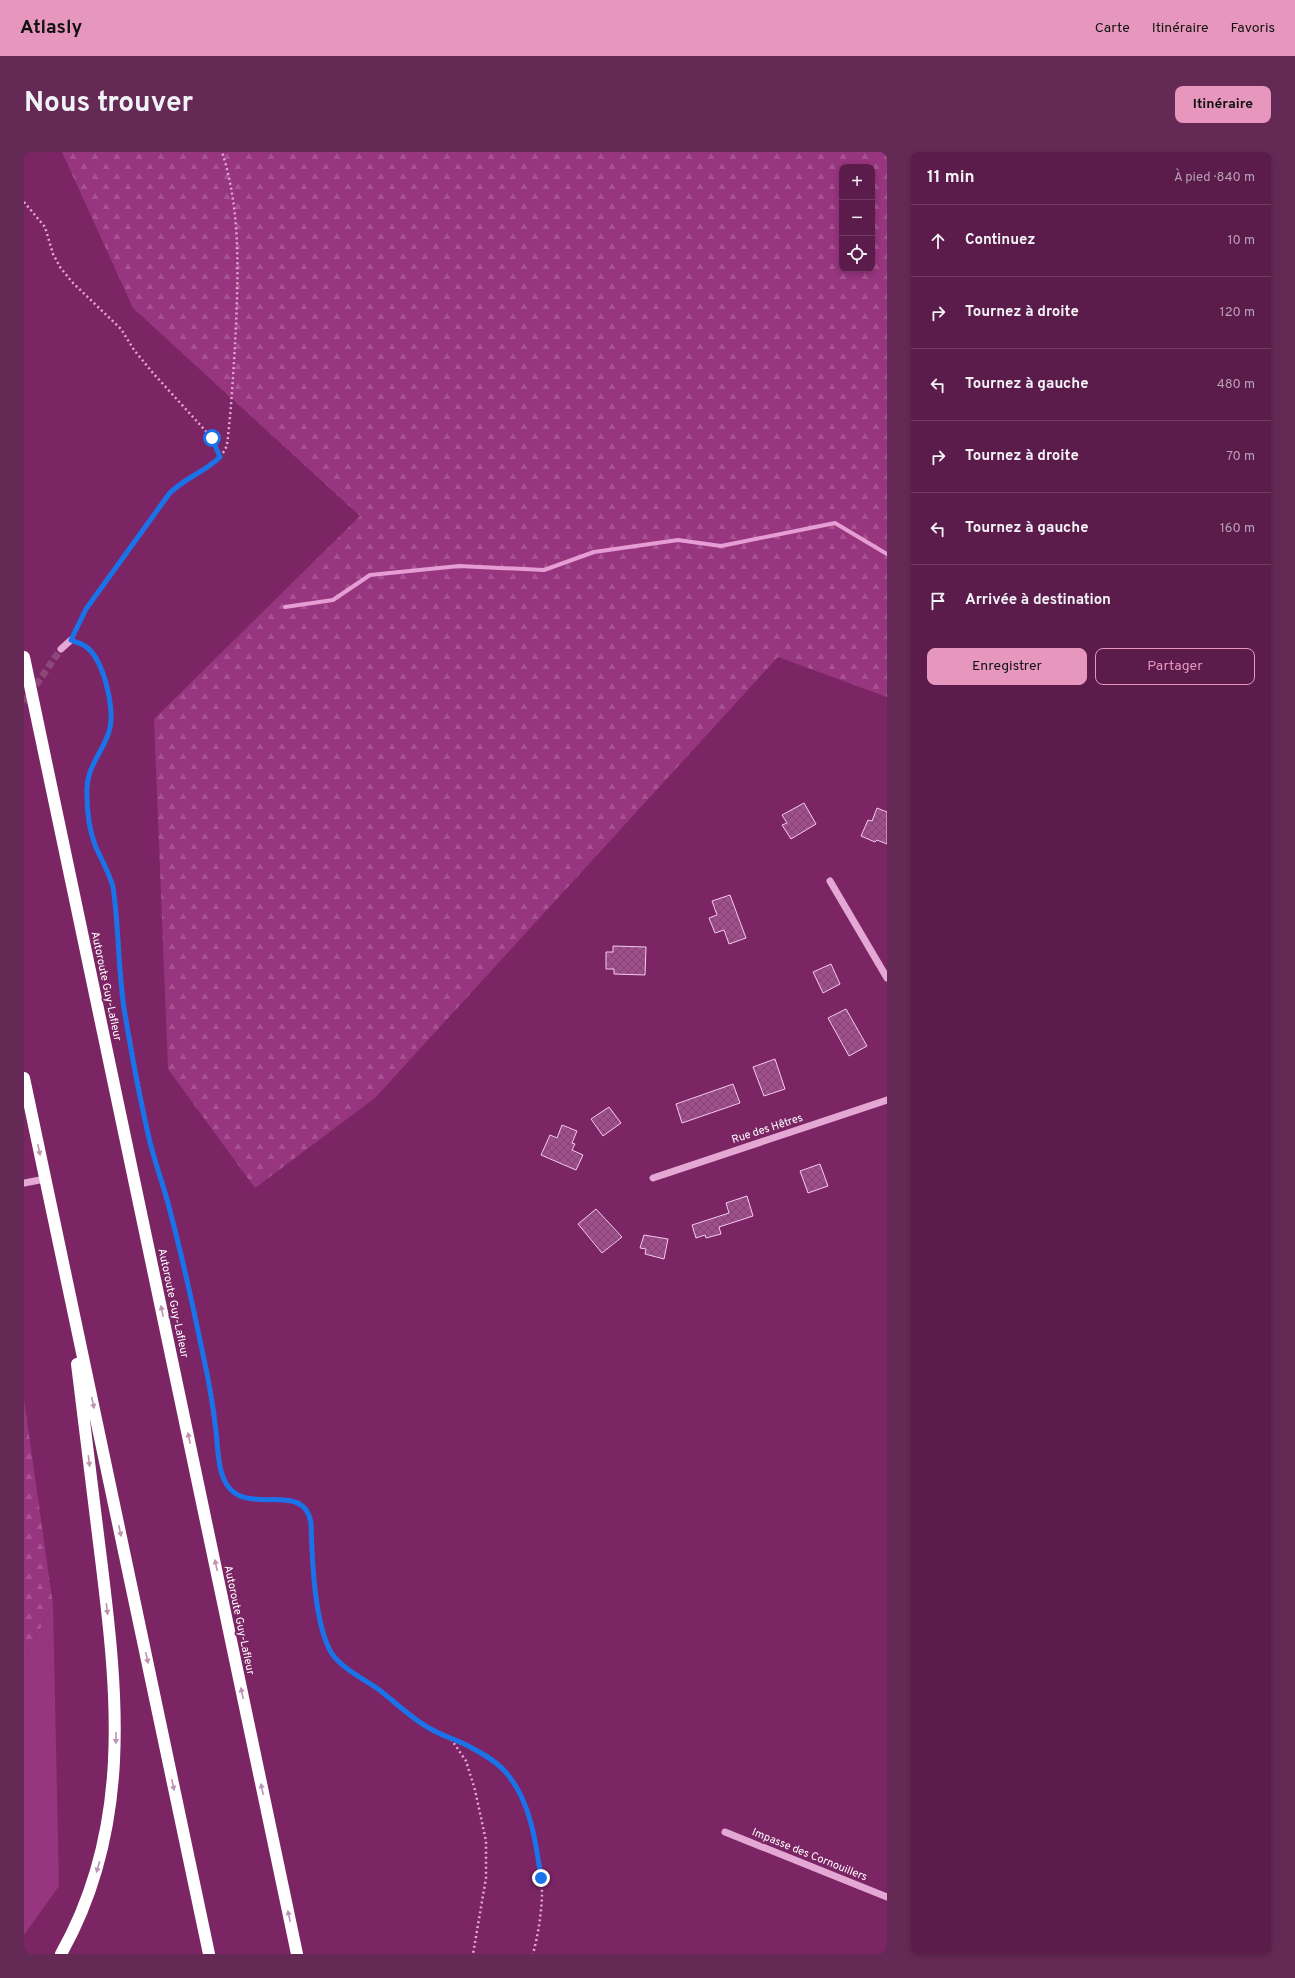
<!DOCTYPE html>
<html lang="fr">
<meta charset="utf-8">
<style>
body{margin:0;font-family:Overpass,sans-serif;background:#652955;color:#f1f3f6}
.controls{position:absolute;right:12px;top:12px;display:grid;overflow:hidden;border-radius:8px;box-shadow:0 2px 6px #0003}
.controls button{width:36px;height:36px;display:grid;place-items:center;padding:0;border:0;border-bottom:1px solid #713a63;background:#5c1c4b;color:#f1f3f6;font:20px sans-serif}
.stop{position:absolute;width:12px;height:12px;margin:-9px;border:3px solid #1a73e8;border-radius:50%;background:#fff}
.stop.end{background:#1a73e8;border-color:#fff;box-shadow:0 1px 4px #0008}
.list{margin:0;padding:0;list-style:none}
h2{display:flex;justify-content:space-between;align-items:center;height:52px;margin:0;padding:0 16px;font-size:17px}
h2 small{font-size:13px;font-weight:400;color:#b8a1b5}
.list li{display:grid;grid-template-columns:26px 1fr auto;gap:12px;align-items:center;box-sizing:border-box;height:72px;padding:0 16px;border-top:1px solid #713a63}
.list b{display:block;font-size:15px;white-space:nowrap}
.list em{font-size:13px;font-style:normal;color:#b8a1b5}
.actions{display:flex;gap:8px;padding:12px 16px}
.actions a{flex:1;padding:9px 0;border:1px solid #e797bd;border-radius:8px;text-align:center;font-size:14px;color:#e797bd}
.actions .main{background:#e797bd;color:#111}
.icon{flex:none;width:22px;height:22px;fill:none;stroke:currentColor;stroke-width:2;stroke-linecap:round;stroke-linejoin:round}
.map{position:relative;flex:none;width:863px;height:1802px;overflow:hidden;border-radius:8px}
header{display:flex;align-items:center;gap:24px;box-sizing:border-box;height:56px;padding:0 20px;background:#e797bd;color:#111}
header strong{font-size:19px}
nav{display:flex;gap:22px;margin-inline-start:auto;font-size:14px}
.intro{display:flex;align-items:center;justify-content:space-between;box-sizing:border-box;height:96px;padding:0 24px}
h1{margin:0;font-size:28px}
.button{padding:10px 18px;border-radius:8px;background:#e797bd;color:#111;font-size:14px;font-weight:700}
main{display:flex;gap:24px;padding:0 24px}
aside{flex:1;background:#5c1c4b;border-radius:8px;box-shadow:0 2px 6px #0003}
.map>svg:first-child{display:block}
.grass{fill:#97357e}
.forest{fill:url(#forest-firs);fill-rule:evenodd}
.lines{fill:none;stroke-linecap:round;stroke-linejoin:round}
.stream{stroke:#e59dd4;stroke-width:4}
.building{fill:url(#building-cross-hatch);stroke:#f4cbea}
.minor-tunnel{stroke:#8f467b;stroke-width:7;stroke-dasharray:7 3.5;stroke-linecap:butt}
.path{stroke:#e5a8d5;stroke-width:2.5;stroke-dasharray:2 3;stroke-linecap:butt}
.minor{stroke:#e5a8d5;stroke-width:7}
.highway{stroke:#fff;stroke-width:12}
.oneway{fill:#bd92b2}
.route{stroke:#1a73e8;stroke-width:5}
.labels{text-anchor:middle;stroke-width:4;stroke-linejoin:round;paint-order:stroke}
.street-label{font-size:11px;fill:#fff;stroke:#7b2564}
</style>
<header>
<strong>Atlasly</strong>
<nav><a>Carte</a><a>Itinéraire</a><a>Favoris</a></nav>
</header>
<div class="intro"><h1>Nous trouver</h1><a class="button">Itinéraire</a></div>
<main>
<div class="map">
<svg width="863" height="1802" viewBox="0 0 863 1802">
<defs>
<pattern id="forest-firs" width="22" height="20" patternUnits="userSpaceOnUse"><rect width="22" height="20" fill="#97357e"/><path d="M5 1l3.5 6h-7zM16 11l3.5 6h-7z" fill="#a75391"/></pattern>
<pattern id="building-cross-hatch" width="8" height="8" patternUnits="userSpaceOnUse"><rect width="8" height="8" fill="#a44d8e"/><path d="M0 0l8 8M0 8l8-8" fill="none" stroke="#744c6a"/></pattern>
</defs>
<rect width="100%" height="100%" fill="#7b2564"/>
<path class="grass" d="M 29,1453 L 35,1734 L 0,1783 L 0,1507 Z"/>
<path class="forest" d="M 38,0 L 863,0 L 863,545 L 754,505 L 351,946 L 231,1036 L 144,917 L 130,567 L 336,364 L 109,156 ZM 818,15 L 848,15 L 848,117 L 818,117 Z
M 0,1247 L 29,1453 L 0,1507 Z"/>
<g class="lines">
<path class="stream" d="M 261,455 L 309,448 L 346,423 L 435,414 L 520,418 L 570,400 L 654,388 L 697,394 L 811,371 L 863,402"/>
</g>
<path class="building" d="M 780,651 L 792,672 L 767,687 L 758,673 L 763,671 L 758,663 Z
M 853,656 L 863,660 L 863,692 L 853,688 L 851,690 L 837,684 L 844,668 L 848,669 Z
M 706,743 L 722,786 L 705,792 L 700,778 L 691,781 L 685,766 L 693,763 L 688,749 Z
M 589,794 L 622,795 L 621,823 L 590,822 L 590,817 L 582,817 L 582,800 L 589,800 Z
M 807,812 L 816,832 L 799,841 L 789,820 Z
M 822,857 L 843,894 L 825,904 L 804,866 Z
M 751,907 L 761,937 L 740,944 L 729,915 Z
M 709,932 L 716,951 L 658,971 L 652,952 Z
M 585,955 L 597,971 L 579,984 L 567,967 Z
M 538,973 L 553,979 L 548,991 L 551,992 L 548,998 L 559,1003 L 552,1018 L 517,1003 L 526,983 L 533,986 Z
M 796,1012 L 804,1034 L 784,1041 L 776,1019 Z
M 723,1044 L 729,1064 L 695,1075 L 697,1082 L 682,1086 L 681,1083 L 672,1086 L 668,1073 L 705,1061 L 702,1051 Z
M 572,1057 L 598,1085 L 578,1101 L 554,1072 Z
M 620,1083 L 644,1087 L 640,1107 L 621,1102 L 622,1097 L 616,1096 Z"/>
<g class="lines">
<path class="minor-tunnel" d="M 0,550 L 37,497"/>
<path class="path" d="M 0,50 L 21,75 L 29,102 L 36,115 L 48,130 L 97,177 L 110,198 L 129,221 L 188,286 L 196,304
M 50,479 L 62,457 L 145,342 C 161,325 195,316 203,293 C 207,260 209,226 211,193 C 214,130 218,61 198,0
M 55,492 C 79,501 92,553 86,576 C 81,599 61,614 63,642 C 63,658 65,677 71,693 C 77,707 85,720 89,735 L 100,854 L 119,955 L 125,988 L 152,1082 L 179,1199 L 199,1327 C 218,1356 236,1344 265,1348 C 269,1349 274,1349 277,1352 C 281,1355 285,1361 286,1365 C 288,1374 287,1385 288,1394 C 290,1426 291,1475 309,1502 C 320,1518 341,1528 357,1539 C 373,1551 388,1567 405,1577 C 428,1590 453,1595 474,1612 C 506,1638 518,1705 518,1745 C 517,1764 514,1783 509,1802
M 427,1587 L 442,1609 L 451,1638 L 462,1689 L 462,1726 L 449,1802"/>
<path class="minor" d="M 37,497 L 47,488
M 806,729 L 863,826
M 629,1026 L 863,948
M 0,1031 L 21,1027
M 701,1680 L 863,1745"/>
<path class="highway" d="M 0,505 L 273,1802
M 0,926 L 185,1802
M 37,1802 C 108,1676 94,1544 77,1407 C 69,1342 61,1277 53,1212"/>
</g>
<defs><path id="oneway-solid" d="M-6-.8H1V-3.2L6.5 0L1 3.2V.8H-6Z"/></defs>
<g class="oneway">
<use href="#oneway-solid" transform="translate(15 998) rotate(78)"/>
<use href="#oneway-solid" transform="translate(138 1159) rotate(-102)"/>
<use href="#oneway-solid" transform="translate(69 1251) rotate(78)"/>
<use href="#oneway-solid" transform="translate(165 1286) rotate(-102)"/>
<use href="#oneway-solid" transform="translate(65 1309) rotate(83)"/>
<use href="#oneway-solid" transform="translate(96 1379) rotate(78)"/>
<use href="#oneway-solid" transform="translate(192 1413) rotate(-102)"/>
<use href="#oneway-solid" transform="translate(83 1457) rotate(83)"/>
<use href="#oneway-solid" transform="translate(123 1506) rotate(78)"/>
<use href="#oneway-solid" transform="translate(218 1541) rotate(-102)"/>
<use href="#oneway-solid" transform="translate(92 1586) rotate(91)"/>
<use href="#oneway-solid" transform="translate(149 1633) rotate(78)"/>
<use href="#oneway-solid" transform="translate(238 1637) rotate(-102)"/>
<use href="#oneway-solid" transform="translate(74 1715) rotate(106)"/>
<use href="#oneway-solid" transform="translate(265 1764) rotate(-102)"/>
</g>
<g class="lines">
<path class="route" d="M 188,286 L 196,305 C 181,320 160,326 145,342 L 62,457 L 47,488 C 51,490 57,491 61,494 C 79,505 91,556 86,576 C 81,599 61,614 63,642 C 63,658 65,677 71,693 C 77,707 85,720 89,735 C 95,775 94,816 100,856 C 107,899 115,943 125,986 C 130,1008 138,1029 144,1051 C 157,1100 168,1149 178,1198 C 184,1224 189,1252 192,1279 C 194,1294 193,1310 199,1325 C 216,1371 279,1324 287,1371 C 288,1405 290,1473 308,1502 C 319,1517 338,1526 354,1537 C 370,1549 389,1568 407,1577 C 420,1585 435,1588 448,1596 C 461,1603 475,1611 484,1623 C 507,1651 512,1692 517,1726"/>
</g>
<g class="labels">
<g class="street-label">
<text transform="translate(83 834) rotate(78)" y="4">Autoroute Guy-Lafleur</text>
<text transform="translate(743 976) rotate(-18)" y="4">Rue des Hêtres</text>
<text transform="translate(150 1151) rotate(78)" y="4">Autoroute Guy-Lafleur</text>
<text transform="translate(216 1468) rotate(78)" y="4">Autoroute Guy-Lafleur</text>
<text transform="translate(786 1702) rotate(22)" y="4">Impasse des Cornouillers</text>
</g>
</g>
</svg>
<div class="controls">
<button>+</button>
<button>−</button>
<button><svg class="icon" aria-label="locate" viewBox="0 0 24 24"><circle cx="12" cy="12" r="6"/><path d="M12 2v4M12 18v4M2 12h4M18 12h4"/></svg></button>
</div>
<div class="stop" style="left:188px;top:286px"></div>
<div class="stop end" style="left:517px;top:1726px"></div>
</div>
<aside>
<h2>11 min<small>À pied · 840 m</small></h2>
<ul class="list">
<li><svg class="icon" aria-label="ahead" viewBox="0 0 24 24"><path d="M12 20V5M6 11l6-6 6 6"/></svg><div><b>Continuez</b></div><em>10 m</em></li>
<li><svg class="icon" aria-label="right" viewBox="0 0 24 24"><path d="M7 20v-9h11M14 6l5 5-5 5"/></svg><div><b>Tournez à droite</b></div><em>120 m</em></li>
<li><svg class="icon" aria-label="left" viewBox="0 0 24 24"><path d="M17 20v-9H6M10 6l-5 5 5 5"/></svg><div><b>Tournez à gauche</b></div><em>480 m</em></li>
<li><svg class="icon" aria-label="right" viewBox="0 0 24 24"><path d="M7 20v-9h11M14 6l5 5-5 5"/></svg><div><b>Tournez à droite</b></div><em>70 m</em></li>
<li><svg class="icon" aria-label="left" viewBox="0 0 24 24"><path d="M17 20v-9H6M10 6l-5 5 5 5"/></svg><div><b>Tournez à gauche</b></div><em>160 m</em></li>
<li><svg class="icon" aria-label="arrive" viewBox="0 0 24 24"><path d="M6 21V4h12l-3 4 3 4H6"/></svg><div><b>Arrivée à destination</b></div></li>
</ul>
<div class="actions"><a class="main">Enregistrer</a><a>Partager</a></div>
</aside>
</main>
